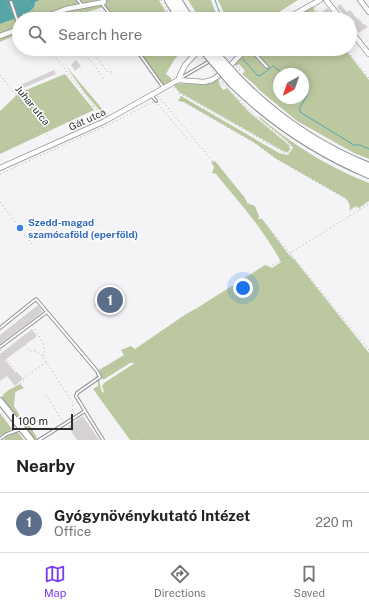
<!DOCTYPE html>
<meta charset="utf-8">
<style>
body{margin:0;font-family:"Public Sans",sans-serif;background:#f2f2f2;color:#202124}
.compass{position:absolute;left:273px;top:68px;width:36px;height:36px;border-radius:50%;background:#fff;box-shadow:0 2px 10px #0003;rotate:220deg}
.scale{position:absolute;left:12px;bottom:10px;width:61px;box-sizing:border-box;padding-left:4px;border:2px solid #2e2e2f;border-top:0;font-size:11px;line-height:14px;white-space:nowrap;color:#2e2e2f;-webkit-text-stroke:3px #fff;paint-order:stroke}
.you{position:absolute;left:243px;top:288px;width:14px;height:14px;margin:-10px;border:3px solid #fff;border-radius:50%;background:#1a73e8;box-shadow:0 0 0 6px #1a73e833}
.badge{display:grid;place-items:center;width:26px;height:26px;border-radius:50%;background:#7c3aed;color:#fff;font-size:13px;font-weight:700}
.pin{position:absolute;translate:-50% -50%;border:2px solid #fff;box-shadow:0 1px 4px #0006}
.list{margin:0;padding:0;list-style:none}
h2{display:flex;justify-content:space-between;align-items:center;height:52px;margin:0;padding:0 16px;font-size:17px}
h2 small{font-size:13px;font-weight:400;color:#757577}
.list li{display:grid;grid-template-columns:26px 1fr auto;gap:12px;align-items:center;box-sizing:border-box;height:60px;padding:0 16px;border-top:1px solid #e0e0e0}
.list b{display:block;font-size:15px;white-space:nowrap}
.list p{margin:0;font-size:13px;white-space:nowrap;color:#757577}
.list em{font-size:13px;font-style:normal;color:#757577}
.icon{flex:none;width:22px;height:22px;fill:none;stroke:currentColor;stroke-width:2;stroke-linecap:round;stroke-linejoin:round}
.map{position:relative;flex:none;width:369px;height:440px;overflow:hidden}
.search{position:absolute;background:#fff;box-shadow:0 2px 10px #0003;left:12px;right:12px;top:12px;height:44px;display:flex;align-items:center;gap:10px;box-sizing:border-box;padding:0 14px;border-radius:22px;color:#757577;font-size:15px}
.sheet{height:112px;background:#fff}
nav{display:flex;justify-content:space-around;align-items:center;box-sizing:border-box;height:56px;border-top:1px solid #e0e0e0;background:#fff;font-size:11px;color:#757577}
nav a{display:grid;justify-items:center;gap:2px}
nav .on{color:#7c3aed}
.map>svg:first-child{display:block}
.green{fill:#bcc9a0;fill-rule:evenodd}
.water{fill:#56a6a8}
.lines{fill:none;stroke-linecap:round;stroke-linejoin:round}
.stream{stroke:#56a6a8;stroke-width:1}
.building{fill:#d7d2d2}
.lane-casing{stroke:#919194;stroke-width:4}
.street-casing{stroke:#919194;stroke-width:6}
.secondary-casing{stroke:#919194;stroke-width:8}
.highway-casing{stroke:#919194;stroke-width:10}
.path{stroke:#acacae;stroke-width:1;stroke-dasharray:1 3;stroke-linecap:butt}
.lane{stroke:#fff;stroke-width:2}
.street{stroke:#fff;stroke-width:4.5}
.secondary{stroke:#fff;stroke-width:6}
.highway{stroke:#fff;stroke-width:8}
.highway-bridge-casing{stroke:#919194;stroke-width:10;stroke-linecap:butt}
.path-bridge{stroke:#acacae;stroke-width:1;stroke-dasharray:1 3;stroke-linecap:butt}
.highway-bridge{stroke:#fff;stroke-width:8}
.shop-dot{fill:#3f7fe0;stroke:#fff;stroke-width:1.5}
.labels{text-anchor:middle;stroke-width:3;stroke-linejoin:round;paint-order:stroke}
.street-label{font-size:10px;fill:#2e2e2f;stroke:#fff}
.shop-label{font-size:10px;font-weight:bold;fill:#366cbe;stroke:#fff;text-anchor:start}
</style>
<div class="map">
<svg width="369" height="440" viewBox="0 0 369 440">
<rect width="100%" height="100%" fill="#f4f4f7"/>
<path class="green" d="M 40,0 L 159,0 L 170,19 L 113,19 L 103,7 L 66,19 L 19,19 L 19,34 L 0,42 L 0,24 L 21,16 L 22,14 C 29,12 35,10 35,2 Z
M 188,0 L 211,0 L 218,19 L 200,19 Z
M 218,0 L 298,0 L 268,19 L 227,19 Z
M 313,6 L 316,14 L 320,19 L 288,19 L 297,15 Z
M 136,49 L 184,49 L 174,60 L 166,74 L 171,78 L 172,83 L 164,88 L 160,80 Z
M 249,49 L 345,49 L 369,80 L 369,159 L 354,153 L 297,121 L 258,89 L 256,86 L 242,74 L 245,71 L 239,64 L 236,66 L 234,64 L 247,53 L 255,56 L 266,68 L 268,67 L 256,52 ZM 279,74 L 303,74 L 303,98 L 279,98 Z
M 66,66 L 109,117 L 106,118 L 84,92 Z
M 65,74 L 94,110 L 0,154 L 0,111 L 19,93 Z
M 217,79 L 220,82 L 219,84 L 223,90 L 227,88 L 250,113 L 289,145 L 290,149 L 288,152 L 285,152 L 179,92 L 173,84 C 189,82 203,88 217,79 Z
M 181,96 L 279,153 L 288,155 L 293,148 C 290,141 266,125 258,117 L 261,118 C 293,145 330,168 369,183 L 369,201 L 359,208 L 356,206 L 349,211 C 351,205 349,202 345,198 L 275,158 L 255,143 L 184,102 L 178,101 Z
M 215,161 L 245,198 C 248,206 248,203 255,206 L 259,217 L 258,219 L 262,219 L 289,255 L 294,259 L 369,353 L 369,440 L 130,440 L 93,389 L 98,386 L 98,383 L 95,379 L 97,375 C 101,381 99,387 103,393 L 104,392 L 102,386 L 104,383 L 135,363 L 130,363 L 103,380 L 99,370 L 124,355 L 121,350 L 131,346 L 135,349 L 186,314 L 197,308 L 265,265 L 272,268 L 281,262 C 264,230 239,202 216,174 L 212,173 L 214,167 L 211,162 Z
M 20,384 L 24,388 L 17,391 L 15,393 L 14,406 L 25,424 L 31,427 L 38,440 L 33,440 L 1,400 C 3,391 13,388 20,384 Z
M 0,413 L 12,429 L 0,436 Z
M 18,432 L 24,440 L 4,440 L 6,437 Z"/>
<path class="water" d="M 0,0 L 40,0 L 35,2 C 35,10 29,12 22,14 L 22,16 L 0,24 Z"/>
<g class="lines">
<path class="stream" d="M 215,0 L 222,19
M 238,51 L 239,52
M 243,59 L 258,76 L 261,75 L 273,66 L 284,74
M 303,90 L 307,96 L 300,107 L 300,112 L 354,145 L 360,145 L 369,149"/>
</g>
<path class="building" d="M 340,4 L 347,12 L 350,10 L 357,19 L 358,18 L 364,25 L 365,24 L 368,27 L 358,33 L 350,25 L 355,22 L 349,15 L 346,17 L 337,7 Z
M 327,8 L 332,13 L 327,17 L 323,11 Z
M 76,60 L 81,66 L 75,71 L 71,65 Z
M 54,70 L 56,74 L 21,89 L 20,85 Z
M 38,305 L 43,312 L 0,344 L 0,335 Z
M 32,329 L 37,336 L 5,360 L 16,373 L 17,372 L 23,379 L 15,386 L 7,376 L 0,381 L 0,354 Z
M 83,416 L 99,440 L 77,440 L 75,437 L 68,426 Z"/>
<g class="lines">
<g class="lane-casing">
<path id="lane" d="M 78,0 L 82,5
M 11,2 L 19,26
M 102,4 L 114,19
M 136,49 L 163,87
M 246,50 L 255,54 L 267,67
M 219,56 L 232,49
M 179,79 L 210,61
M 152,96 L 156,101
M 0,328 L 36,299 L 97,371 L 100,377 L 77,393 L 76,396 L 85,411 L 39,440
M 0,347 L 47,312
M 85,411 L 103,440
M 0,439 L 7,434 L 21,429"/>
</g>
<g class="street-casing">
<path id="street" d="M 326,0 L 341,19
M 360,0 L 369,12
M 40,19 L 66,9 L 104,2
M 286,19 L 320,0
M 350,30 L 369,54
M 0,36 L 19,29
M 178,80 L 185,65 L 200,49
M 0,168 L 105,121 L 178,80 L 204,82 L 212,80 L 224,72 L 246,49"/>
</g>
<g class="secondary-casing">
<path id="secondary" d="M 0,401 L 31,440"/>
</g>
<g class="highway-casing">
<path id="highway" d="M 169,0 L 181,19
M 177,0 L 189,19
M 237,78 C 274,116 319,147 369,167
M 232,83 C 272,122 317,152 369,174"/>
</g>
<path class="path" d="M 6,0 L 12,14
M 27,0 L 37,17
M 161,0 L 173,19
M 315,7 L 321,19
M 49,49 L 103,118
M 81,49 L 103,77 L 102,80
M 90,49 L 108,72 L 113,72
M 346,49 L 369,78
M 70,56 L 77,49
M 236,68 L 238,66 L 241,69 L 239,70
M 0,75 L 52,140
M 174,87 L 183,95 L 280,150 L 285,153 L 289,152 L 291,148 L 290,144 L 257,118 L 224,84 L 223,86 L 220,84 L 223,81
M 179,93 L 184,102 L 255,143 L 275,158 L 345,198 L 360,210
M 158,96 L 290,253 L 369,204
M 158,104 L 188,140
M 0,151 L 28,137 L 83,106 L 94,106
M 0,174 L 108,125 L 153,102
M 0,202 L 32,244
M 290,253 L 369,350
M 33,326 C 38,334 48,348 43,357
M 25,345 L 30,351 L 35,351 L 41,354 L 73,403 L 72,409 L 75,415
M 0,350 L 17,373
M 101,375 L 279,261 L 292,255
M 20,384 L 25,380 L 23,378 L 46,362
M 105,391 L 143,440
M 46,395 L 63,422"/>
<use href="#lane" class="lane"/>
<use href="#street" class="street"/>
<use href="#secondary" class="secondary"/>
<use href="#highway" class="highway"/>
<g class="highway-bridge-casing">
<path id="highway-bridge" d="M 203,49 L 232,83
M 211,49 L 237,78"/>
</g>
<path class="path-bridge" d="M 194,49 L 224,84"/>
<use href="#highway-bridge" class="highway-bridge"/>
</g>
<circle class="shop-dot" cx="20" cy="228" r="4"/>
<g class="labels">
<g class="street-label">
<text transform="translate(33 105) rotate(51)" y="4">Juhar utca</text>
<text transform="translate(87 119) rotate(-25)" y="4">Gát utca</text>
</g>
<g class="shop-label">
<text x="28" y="226">Szedd-magad<tspan x="28" dy="12">szamócaföld (eperföld)</tspan></text>
</g>
</g>
</svg>
<svg class="compass" viewBox="-18 -18 36 36"><path d="M0-13l5 13h-10z" fill="#e53935"/><path d="M0 13l5-13h-10z" fill="#757577"/></svg>
<div class="scale">100 m</div>
<div class="you"></div>
<div class="pin badge" style="left:110px;top:300px;background:#5c6f8a">1</div>
<div class="search"><svg class="icon" aria-label="search" viewBox="0 0 24 24"><circle cx="10" cy="10" r="6"/><path d="M15 15l6 6"/></svg>Search here</div>
</div>
<section class="sheet">
<h2>Nearby<small></small></h2>
<ul class="list">
<li><span class="badge" style="background:#5c6f8a">1</span><div><b>Gyógynövénykutató Intézet</b><p>Office</p></div><em>220 m</em></li>
</ul>
</section>
<nav>
<a class="on"><svg class="icon" aria-label="map" viewBox="0 0 24 24"><path d="M3 6l6-2 6 2 6-2v14l-6 2-6-2-6 2zM9 4v14M15 6v14"/></svg>Map</a>
<a><svg class="icon" aria-label="directions" viewBox="0 0 24 24"><path d="M12 3l9 9-9 9-9-9zM9 14v-3h6M13 9l2 2-2 2"/></svg>Directions</a>
<a><svg class="icon" aria-label="saved" viewBox="0 0 24 24"><path d="M7 4h10v16l-5-4-5 4z"/></svg>Saved</a>
</nav>
